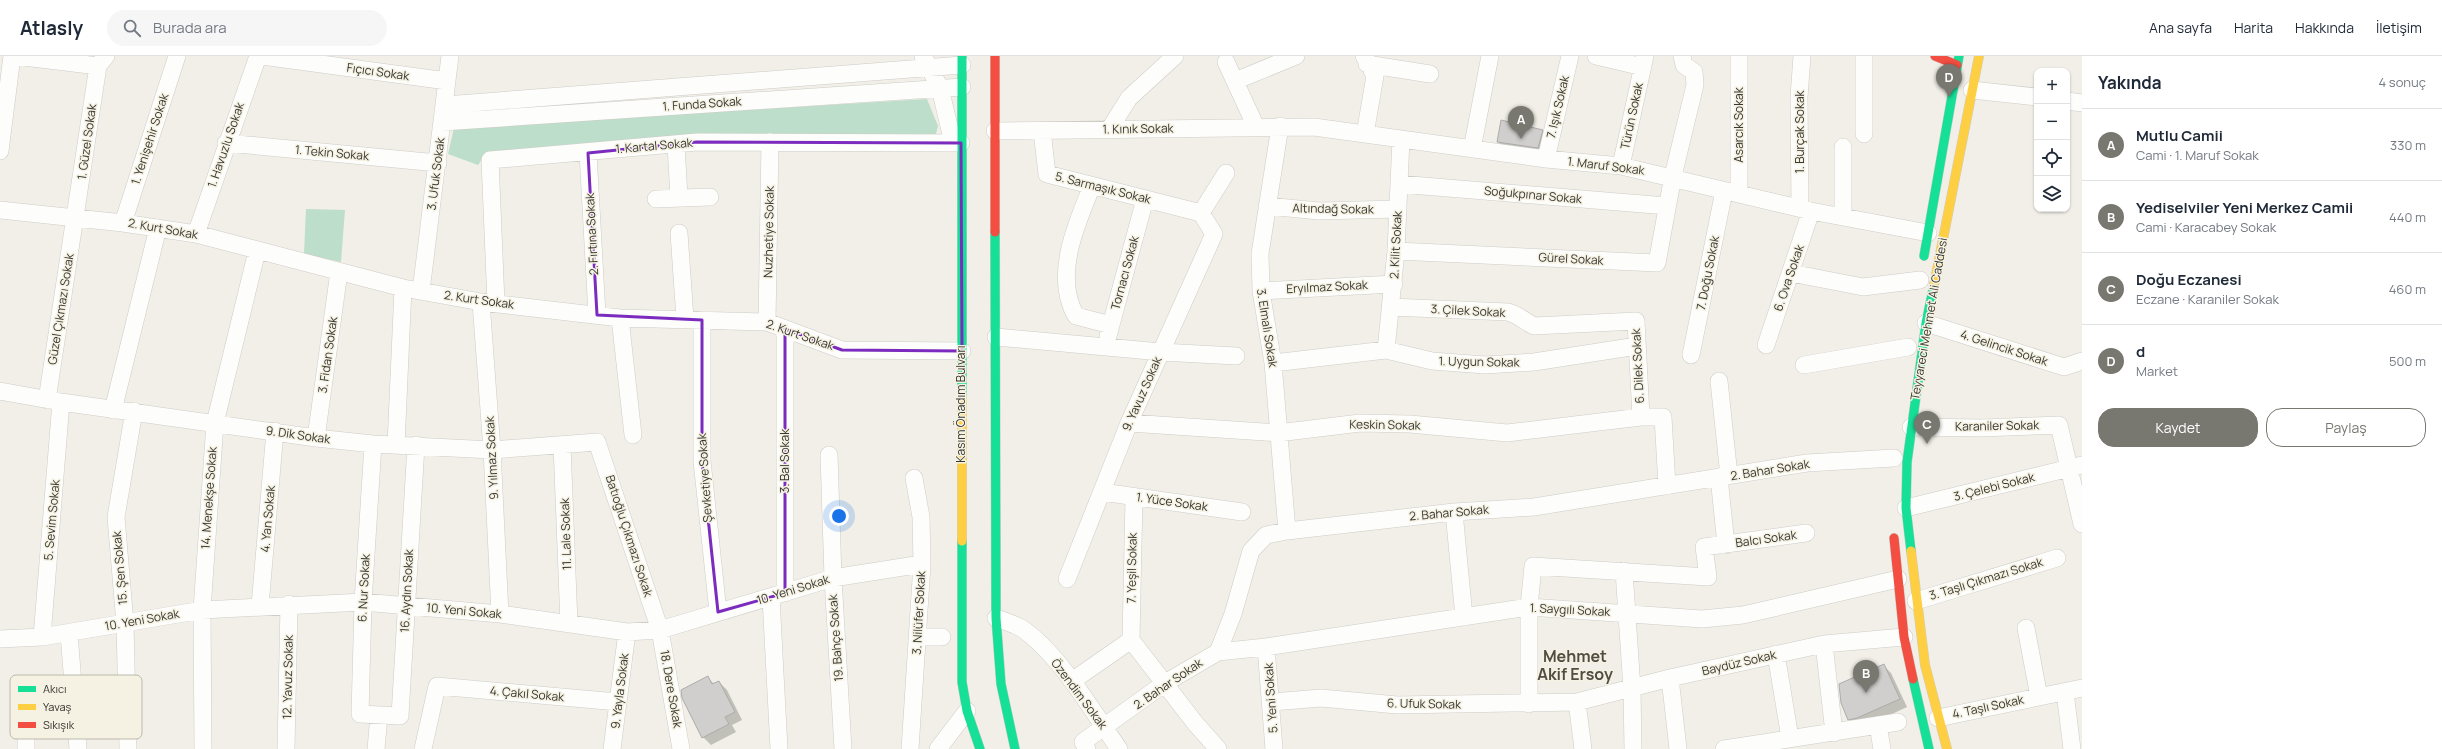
<!DOCTYPE html>
<html lang="tr">
<meta charset="utf-8">
<style>
body{margin:0;font-family:Manrope,sans-serif;background:#f6f6f7;color:#1f2937}
.controls{position:absolute;right:12px;top:12px;display:grid;overflow:hidden;border-radius:8px;box-shadow:0 1px 3px #0004}
.controls button{width:36px;height:36px;display:grid;place-items:center;padding:0;border:0;border-bottom:1px solid #e0e1e3;background:#fff;color:#1f2937;font:20px sans-serif}
.you{position:absolute;left:839px;top:460px;width:14px;height:14px;margin:-10px;border:3px solid #fff;border-radius:50%;background:#1a73e8;box-shadow:0 0 0 6px #1a73e833}
.badge{display:grid;place-items:center;width:26px;height:26px;border-radius:50%;background:#787770;color:#fff;font-size:13px;font-weight:700}
.pin{position:absolute;translate:-50% -33px;filter:drop-shadow(0 1px 2px #0008)}
.pin::after{content:'';position:absolute;top:21px;width:14px;height:12px;background:inherit;clip-path:polygon(0 0,100% 0,50% 100%)}
.list{margin:0;padding:0;list-style:none}
h2{display:flex;justify-content:space-between;align-items:center;height:52px;margin:0;padding:0 16px;font-size:17px}
h2 small{font-size:13px;font-weight:400;color:#747a83}
.list li{display:grid;grid-template-columns:26px 1fr auto;gap:12px;align-items:center;box-sizing:border-box;height:72px;padding:0 16px;border-top:1px solid #e0e1e3}
.list b{display:block;font-size:15px;white-space:nowrap}
.list p{margin:0;font-size:13px;white-space:nowrap;color:#747a83}
.list em{font-size:13px;font-style:normal;color:#747a83}
.actions{display:flex;gap:8px;padding:12px 16px}
.actions a{flex:1;padding:9px 0;border:1px solid #787770;border-radius:16px;text-align:center;font-size:14px;color:#787770}
.actions .main{background:#787770;color:#fff}
.icon{flex:none;width:22px;height:22px;fill:none;stroke:currentColor;stroke-width:2;stroke-linecap:round;stroke-linejoin:round}
.map{position:relative;flex:none;width:2082px;height:693px;overflow:hidden}
header{display:flex;align-items:center;gap:24px;box-sizing:border-box;height:56px;padding:0 20px;background:#fff;border-bottom:1px solid #e0e1e3}
header strong{font-size:19px}
nav{display:flex;gap:22px;margin-inline-start:auto;font-size:14px}
.search{width:280px;height:36px;background:#f6f6f7;display:flex;align-items:center;gap:10px;box-sizing:border-box;padding:0 14px;border-radius:22px;color:#747a83;font-size:15px}
main{display:flex}
aside{flex:1;background:#fff}
.map>svg:first-child{display:block}
.green{fill:#bddeca}
.shadow{fill:#0003}
.building{fill:#d1cfcd;stroke:#aeacab}
.lines{fill:none;stroke-linecap:round;stroke-linejoin:round}
.street-casing{stroke:#ceccc7;stroke-width:18}
.fast-casing{stroke:#ceccc7;stroke-width:10}
.slow-casing{stroke:#ceccc7;stroke-width:10}
.jam-casing{stroke:#ceccc7;stroke-width:10}
.street{stroke:#fdfdfb;stroke-width:17}
.fast{stroke:#16e098;stroke-width:9}
.slow{stroke:#ffcf43;stroke-width:9}
.jam{stroke:#f24e42;stroke-width:9}
.marked{fill:none;stroke:#7b2cbf;stroke-width:3;stroke-linejoin:round}
.labels{text-anchor:middle;stroke-width:3;stroke-linejoin:round;paint-order:stroke}
.street-label{font-size:12px;fill:#373630;stroke:#f5f2e3}
.district-label{font-size:16px;font-weight:bold;fill:#504e42;stroke:#f5f2e3}
.key{fill:#f5f2e3;stroke:#bcbaad;stroke-width:1}
.key-label{font-size:11px;fill:#373630}
</style>
<header>
<strong>Atlasly</strong>
<div class="search"><svg class="icon" aria-label="search" viewBox="0 0 24 24"><circle cx="10" cy="10" r="6"/><path d="M15 15l6 6"/></svg>Burada ara</div>
<nav><a>Ana sayfa</a><a>Harita</a><a>Hakkında</a><a>İletişim</a></nav>
</header>
<main>
<div class="map">
<svg width="2082" height="693" viewBox="0 0 2082 693">
<rect width="100%" height="100%" fill="#f1efe7"/>
<path class="green" d="M 927,43 L 938,70 L 936,78 L 486,98 L 478,109 L 448,98 L 454,72 Z
M 306,153 L 345,154 L 341,206 L 304,198 Z"/>
<path class="shadow" d="M 1542,74 L 1550,83 L 1546,99 L 1506,94 L 1498,86 Z
M 1883,609 L 1891,617 L 1907,651 L 1866,670 L 1857,671 L 1849,663 Z
M 707,621 L 714,628 L 719,626 L 727,634 L 742,664 L 732,669 L 736,676 L 711,689 L 703,681 Z"/>
<path class="building" d="M 1501,64 L 1543,74 L 1538,92 L 1497,86 Z
M 1884,608 L 1900,643 L 1857,662 L 1848,664 L 1841,647 L 1839,628 Z
M 708,620 L 712,628 L 719,625 L 735,656 L 725,661 L 729,668 L 702,682 L 682,642 L 681,634 Z"/>
<g class="lines">
<g class="street-casing">
<path id="street" d="M 16,0 L 98,10 L 106,0
M 262,0 L 447,25
M 923,0 L 940,32 L 953,87
M 1364,0 L 1375,20 L 1365,78
M 1596,0 L 1643,11
M 1739,0 L 1739,138
M 1864,0 L 1864,78
M 1226,6 L 1256,71
M 1367,8 L 1430,18
M 1235,25 L 1296,0
M 1972,34 L 2037,41
M 2067,45 L 2082,47
M 445,49 L 962,9
M 442,66 L 962,31
M 1280,70 L 1260,198 L 1261,235 L 1273,307 L 1287,475
M 1109,74 L 1129,42 L 1175,0
M 995,75 L 1314,71 L 1546,103 L 1621,110 L 1811,155 L 1928,177
M 1042,75 L 1047,118 L 1201,157
M 226,87 L 438,107
M 676,88 L 679,142
M 1472,93 L 1490,0
M 0,95 L 12,0
M 588,97 L 597,259
M 1546,103 L 1570,0
M 1621,110 L 1645,0
M 1399,128 L 1667,150
M 1092,130 C 1076,168 1053,221 1076,260 L 1111,269
M 656,143 L 710,141
M 1267,150 L 1319,155 L 1398,153
M 1800,152 L 1799,41 L 1802,0
M 0,154 L 123,167 L 196,178 L 403,232 L 481,246 L 620,262 L 767,266 L 842,294 L 962,295
M 1201,157 L 1226,117
M 1843,161 L 1843,91
M 123,167 L 177,0
M 679,177 L 685,263
M 196,178 L 258,0
M 1396,195 L 1657,207 L 1673,120 L 1695,29 L 1694,16 L 1684,9 L 1682,0
M 1791,217 L 1863,231 L 1920,224
M 421,235 L 450,0
M 1261,235 L 1394,228
M 481,246 L 492,394 L 500,558
M 496,247 L 490,104 L 697,86 L 961,87
M 1391,251 L 1508,256 C 1519,259 1524,265 1534,270 L 1636,265 L 1641,361 L 1663,361 L 1667,430
M 620,262 L 633,379
M 702,264 L 702,405 L 718,556
M 767,266 L 770,86
M 1926,267 L 2064,311 L 2082,305
M 1108,280 L 1145,143
M 996,281 L 1161,296 L 1236,300
M 1766,289 L 1811,155
M 1386,294 L 1396,195 L 1401,83
M 1691,299 L 1724,135
M 1273,307 L 1386,294 L 1432,305 L 1485,309 L 1534,306 L 1637,290
M 1804,309 L 1908,291
M 1719,325 L 1729,420
M 0,335 L 61,346 L 316,382 L 373,388 L 492,394 L 597,386 L 660,574 L 681,693
M 47,344 L 98,10
M 113,354 L 158,172
M 1129,367 L 1278,377 L 1360,367 L 1410,368 L 1507,377 L 1641,361
M 1911,371 L 1982,372 L 2059,369 L 2082,468
M 316,382 L 339,216
M 373,388 L 363,546 L 360,658 L 400,660 L 416,389
M 396,389 L 403,232
M 562,389 L 569,568
M 829,399 L 833,522 L 843,693
M 1719,421 L 1726,489
M 1102,436 L 1242,456
M 1134,441 L 1131,584 L 1195,667 L 1218,693
M 1906,452 L 2082,409
M 1454,456 L 1464,561
M 1624,515 L 1632,633 L 1633,693
M 1067,523 L 1129,367 L 1214,178 L 1201,157
M 785,537 L 785,273
M 771,542 L 779,693
M 1916,545 L 2057,502
M 260,550 L 275,375
M 996,562 C 1004,565 1014,568 1021,572 C 1057,595 1094,657 1119,693
M 2026,572 L 2039,641
M 69,577 L 78,693
M 42,581 L 61,346
M 917,581 L 942,581
M 0,583 L 42,581 L 202,554 L 363,546 L 500,558 L 627,576 L 660,574 L 833,522 L 922,508
M 1824,588 L 1834,677
M 1266,591 L 1274,693
M 1218,596 L 1266,591 L 1529,551 L 1702,563 L 1743,559 L 1898,523
M 1776,598 L 1790,682
M 1670,622 L 1678,693
M 1072,625 L 1131,584
M 2065,636 L 2072,693
M 1272,646 L 1321,642 L 1397,649 L 1577,646 L 1670,622 L 1824,588 L 1904,581
M 1577,646 L 1583,693
M 1529,648 L 1529,551 L 1533,510 L 1708,521 L 1704,491 L 1806,477
M 1938,662 L 2082,632
M 1878,669 L 1882,693
M 26,679 L 26,693
M 128,693 L 125,568 L 116,461 L 134,355
M 203,693 L 202,554 L 215,367 L 257,195
M 286,693 L 289,548
M 376,693 L 379,659
M 423,693 L 437,630 L 618,646
M 612,693 L 627,576
M 910,693 L 922,508 L 921,461 L 914,422
M 938,693 L 967,655
M 1087,693 L 1083,686 L 1165,627 L 1218,596 L 1233,558 L 1251,495 L 1266,479 L 1287,475 L 1454,456 L 1534,451 L 1807,407 L 1894,402
M 1724,693 L 1898,666"/>
</g>
<g class="fast-casing">
<path id="fast" d="M 962,0 L 962,340
M 995,176 L 996,562 L 1001,628 L 1015,693
M 1924,200 L 1959,0
M 962,485 L 962,626 L 967,655 L 980,693
M 1911,495 L 1906,452 L 1907,406 L 1926,267 L 1934,229
M 1913,623 L 1929,693"/>
</g>
<g class="slow-casing">
<path id="slow" d="M 1934,229 L 1979,0
M 962,340 L 962,485
M 1911,495 L 1925,609 L 1947,693"/>
</g>
<g class="jam-casing">
<path id="jam" d="M 995,0 L 995,176
M 1935,0 L 1957,9
M 1894,482 L 1904,581 L 1913,623"/>
</g>
<use href="#street" class="street"/>
<use href="#fast" class="fast"/>
<use href="#slow" class="slow"/>
<use href="#jam" class="jam"/>
</g>
<path class="marked" d="M 697,86 L 961,87 L 962,295 L 842,294 L 785,273 L 785,537 L 718,556 L 702,405 L 702,264 L 597,259 L 588,97 Z"/>
<g class="labels">
<g class="street-label">
<text transform="translate(378 16) rotate(8)" y="4">Fıçıcı Sokak</text>
<text transform="translate(702 48) rotate(-4)" y="4">1. Funda Sokak</text>
<text transform="translate(1558 51) rotate(-77)" y="4">7. Işık Sokak</text>
<text transform="translate(1632 60) rotate(-78)" y="4">Türün Sokak</text>
<text transform="translate(1739 69) rotate(-90)" y="4">Asarcık Sokak</text>
<text transform="translate(1138 73) rotate(-1)" y="4">1. Kınık Sokak</text>
<text transform="translate(1800 76) rotate(-90)" y="4">1. Burçak Sokak</text>
<text transform="translate(150 83) rotate(-72)" y="4">1. Yenişehir Sokak</text>
<text transform="translate(87 86) rotate(-82)" y="4">1. Güzel Sokak</text>
<text transform="translate(226 89) rotate(-71)" y="4">1. Havuzlu Sokak</text>
<text transform="translate(654 90) rotate(-5)" y="4">1. Kartal Sokak</text>
<text transform="translate(332 97) rotate(5)" y="4">1. Tekin Sokak</text>
<text transform="translate(1606 110) rotate(7)" y="4">1. Maruf Sokak</text>
<text transform="translate(436 118) rotate(-83)" y="4">3. Ufuk Sokak</text>
<text transform="translate(1103 132) rotate(14)" y="4">5. Sarmaşık Sokak</text>
<text transform="translate(1533 139) rotate(5)" y="4">Soğukpınar Sokak</text>
<text transform="translate(1333 153) rotate(1)" y="4">Altındağ Sokak</text>
<text transform="translate(163 173) rotate(10)" y="4">2. Kurt Sokak</text>
<text transform="translate(769 176) rotate(-89)" y="4">Nuzhetiye Sokak</text>
<text transform="translate(592 178) rotate(-93)" y="4">2. Fırtına Sokak</text>
<text transform="translate(1396 189) rotate(-87)" y="4">2. Kilit Sokak</text>
<text transform="translate(1571 203) rotate(3)" y="4">Gürel Sokak</text>
<text transform="translate(1125 217) rotate(-75)" y="4">Tornacı Sokak</text>
<text transform="translate(1708 217) rotate(-79)" y="4">7. Doğu Sokak</text>
<text transform="translate(1789 222) rotate(-71)" y="4">6. Ova Sokak</text>
<text transform="translate(1327 231) rotate(-3)" y="4">Eryılmaz Sokak</text>
<text transform="translate(479 244) rotate(8)" y="4">2. Kurt Sokak</text>
<text transform="translate(61 253) rotate(-81)" y="4">Güzel Çıkmazı Sokak</text>
<text transform="translate(1468 255) rotate(3)" y="4">3. Çilek Sokak</text>
<text transform="translate(1929 263) rotate(-80)" y="4">Teyyareci Mehmet Ali Caddesi</text>
<text transform="translate(1267 272) rotate(81)" y="4">3. Elmalı Sokak</text>
<text transform="translate(800 279) rotate(19)" y="4">2. Kurt Sokak</text>
<text transform="translate(2004 292) rotate(18)" y="4">4. Gelincik Sokak</text>
<text transform="translate(328 299) rotate(-82)" y="4">3. Fidan Sokak</text>
<text transform="translate(1479 306) rotate(1)" y="4">1. Uygun Sokak</text>
<text transform="translate(1638 310) rotate(-93)" y="4">6. Dilek Sokak</text>
<text transform="translate(1142 338) rotate(-66)" y="4">9. Yavuz Sokak</text>
<text transform="translate(961 348) rotate(-90)" y="4">Kasım Önadım Bulvarı</text>
<text transform="translate(1385 369) rotate(1)" y="4">Keskin Sokak</text>
<text transform="translate(1997 370) rotate(-1)" y="4">Karaniler Sokak</text>
<text transform="translate(298 379) rotate(8)" y="4">9. Dik Sokak</text>
<text transform="translate(492 402) rotate(-93)" y="4">9. Yılmaz Sokak</text>
<text transform="translate(785 405) rotate(-90)" y="4">3. Bal Sokak</text>
<text transform="translate(1770 414) rotate(-9)" y="4">2. Bahar Sokak</text>
<text transform="translate(705 422) rotate(-94)" y="4">Şevketiye Sokak</text>
<text transform="translate(1994 431) rotate(-14)" y="4">3. Çelebi Sokak</text>
<text transform="translate(209 442) rotate(-86)" y="4">14. Menekşe Sokak</text>
<text transform="translate(1172 446) rotate(8)" y="4">1. Yüce Sokak</text>
<text transform="translate(1449 457) rotate(-5)" y="4">2. Bahar Sokak</text>
<text transform="translate(268 463) rotate(-85)" y="4">4. Yan Sokak</text>
<text transform="translate(52 464) rotate(-85)" y="4">5. Sevim Sokak</text>
<text transform="translate(566 478) rotate(-92)" y="4">11. Lale Sokak</text>
<text transform="translate(629 480) rotate(72)" y="4">Batıoğlu Çıkmazı Sokak</text>
<text transform="translate(1766 483) rotate(-8)" y="4">Balcı Sokak</text>
<text transform="translate(120 512) rotate(-95)" y="4">15. Şen Sokak</text>
<text transform="translate(1132 512) rotate(-89)" y="4">7. Yeşil Sokak</text>
<text transform="translate(1986 523) rotate(-17)" y="4">3. Taşlı Çıkmazı Sokak</text>
<text transform="translate(364 532) rotate(-87)" y="4">6. Nur Sokak</text>
<text transform="translate(793 534) rotate(-17)" y="4">10. Yeni Sokak</text>
<text transform="translate(407 535) rotate(-87)" y="4">16. Aydın Sokak</text>
<text transform="translate(1570 554) rotate(3)" y="4">1. Saygılı Sokak</text>
<text transform="translate(464 555) rotate(5)" y="4">10. Yeni Sokak</text>
<text transform="translate(919 557) rotate(-87)" y="4">3. Nilüfer Sokak</text>
<text transform="translate(142 564) rotate(-10)" y="4">10. Yeni Sokak</text>
<text transform="translate(836 582) rotate(-94)" y="4">19. Bahçe Sokak</text>
<text transform="translate(1739 607) rotate(-13)" y="4">Baydüz Sokak</text>
<text transform="translate(288 621) rotate(-89)" y="4">12. Yavuz Sokak</text>
<text transform="translate(1168 628) rotate(-34)" y="4">2. Bahar Sokak</text>
<text transform="translate(671 633) rotate(80)" y="4">18. Dere Sokak</text>
<text transform="translate(620 635) rotate(-83)" y="4">9. Yayla Sokak</text>
<text transform="translate(527 638) rotate(5)" y="4">4. Çakıl Sokak</text>
<text transform="translate(1079 638) rotate(53)" y="4">Özendim Sokak</text>
<text transform="translate(1271 642) rotate(-94)" y="4">5. Yeni Sokak</text>
<text transform="translate(1424 648) rotate(1)" y="4">6. Ufuk Sokak</text>
<text transform="translate(1988 651) rotate(-12)" y="4">4. Taşlı Sokak</text>
</g>
<g class="district-label">
<text x="1575" y="606">Mehmet<tspan x="1575" dy="18">Akif Ersoy</tspan></text>
</g>
</g>
<rect x="10" y="619" width="132" height="64" rx="6" class="key"/>
<rect x="18" y="630" width="18" height="6" fill="#16e098"/>
<rect x="18" y="648" width="18" height="6" fill="#ffcf43"/>
<rect x="18" y="666" width="18" height="6" fill="#f24e42"/>
<g class="key-label">
<text x="43" y="637">Akıcı</text>
<text x="43" y="655">Yavaş</text>
<text x="43" y="673">Sıkışık</text>
</g>
</svg>
<div class="controls">
<button>+</button>
<button>−</button>
<button><svg class="icon" aria-label="locate" viewBox="0 0 24 24"><circle cx="12" cy="12" r="6"/><path d="M12 2v4M12 18v4M2 12h4M18 12h4"/></svg></button>
<button><svg class="icon" aria-label="layers" viewBox="0 0 24 24"><path d="M12 4l9 5-9 5-9-5zM3 14l9 5 9-5"/></svg></button>
</div>
<div class="you"></div>
<div class="pin badge" style="left:1521px;top:83px">A</div>
<div class="pin badge" style="left:1866px;top:637px">B</div>
<div class="pin badge" style="left:1927px;top:388px">C</div>
<div class="pin badge" style="left:1949px;top:41px">D</div>
</div>
<aside>
<h2>Yakında<small>4 sonuç</small></h2>
<ul class="list">
<li><span class="badge">A</span><div><b>Mutlu Camii</b><p>Cami · 1. Maruf Sokak</p></div><em>330 m</em></li>
<li><span class="badge">B</span><div><b>Yediselviler Yeni Merkez Camii</b><p>Cami · Karacabey Sokak</p></div><em>440 m</em></li>
<li><span class="badge">C</span><div><b>Doğu Eczanesi</b><p>Eczane · Karaniler Sokak</p></div><em>460 m</em></li>
<li><span class="badge">D</span><div><b>d</b><p>Market</p></div><em>500 m</em></li>
</ul>
<div class="actions"><a class="main">Kaydet</a><a>Paylaş</a></div>
</aside>
</main>
